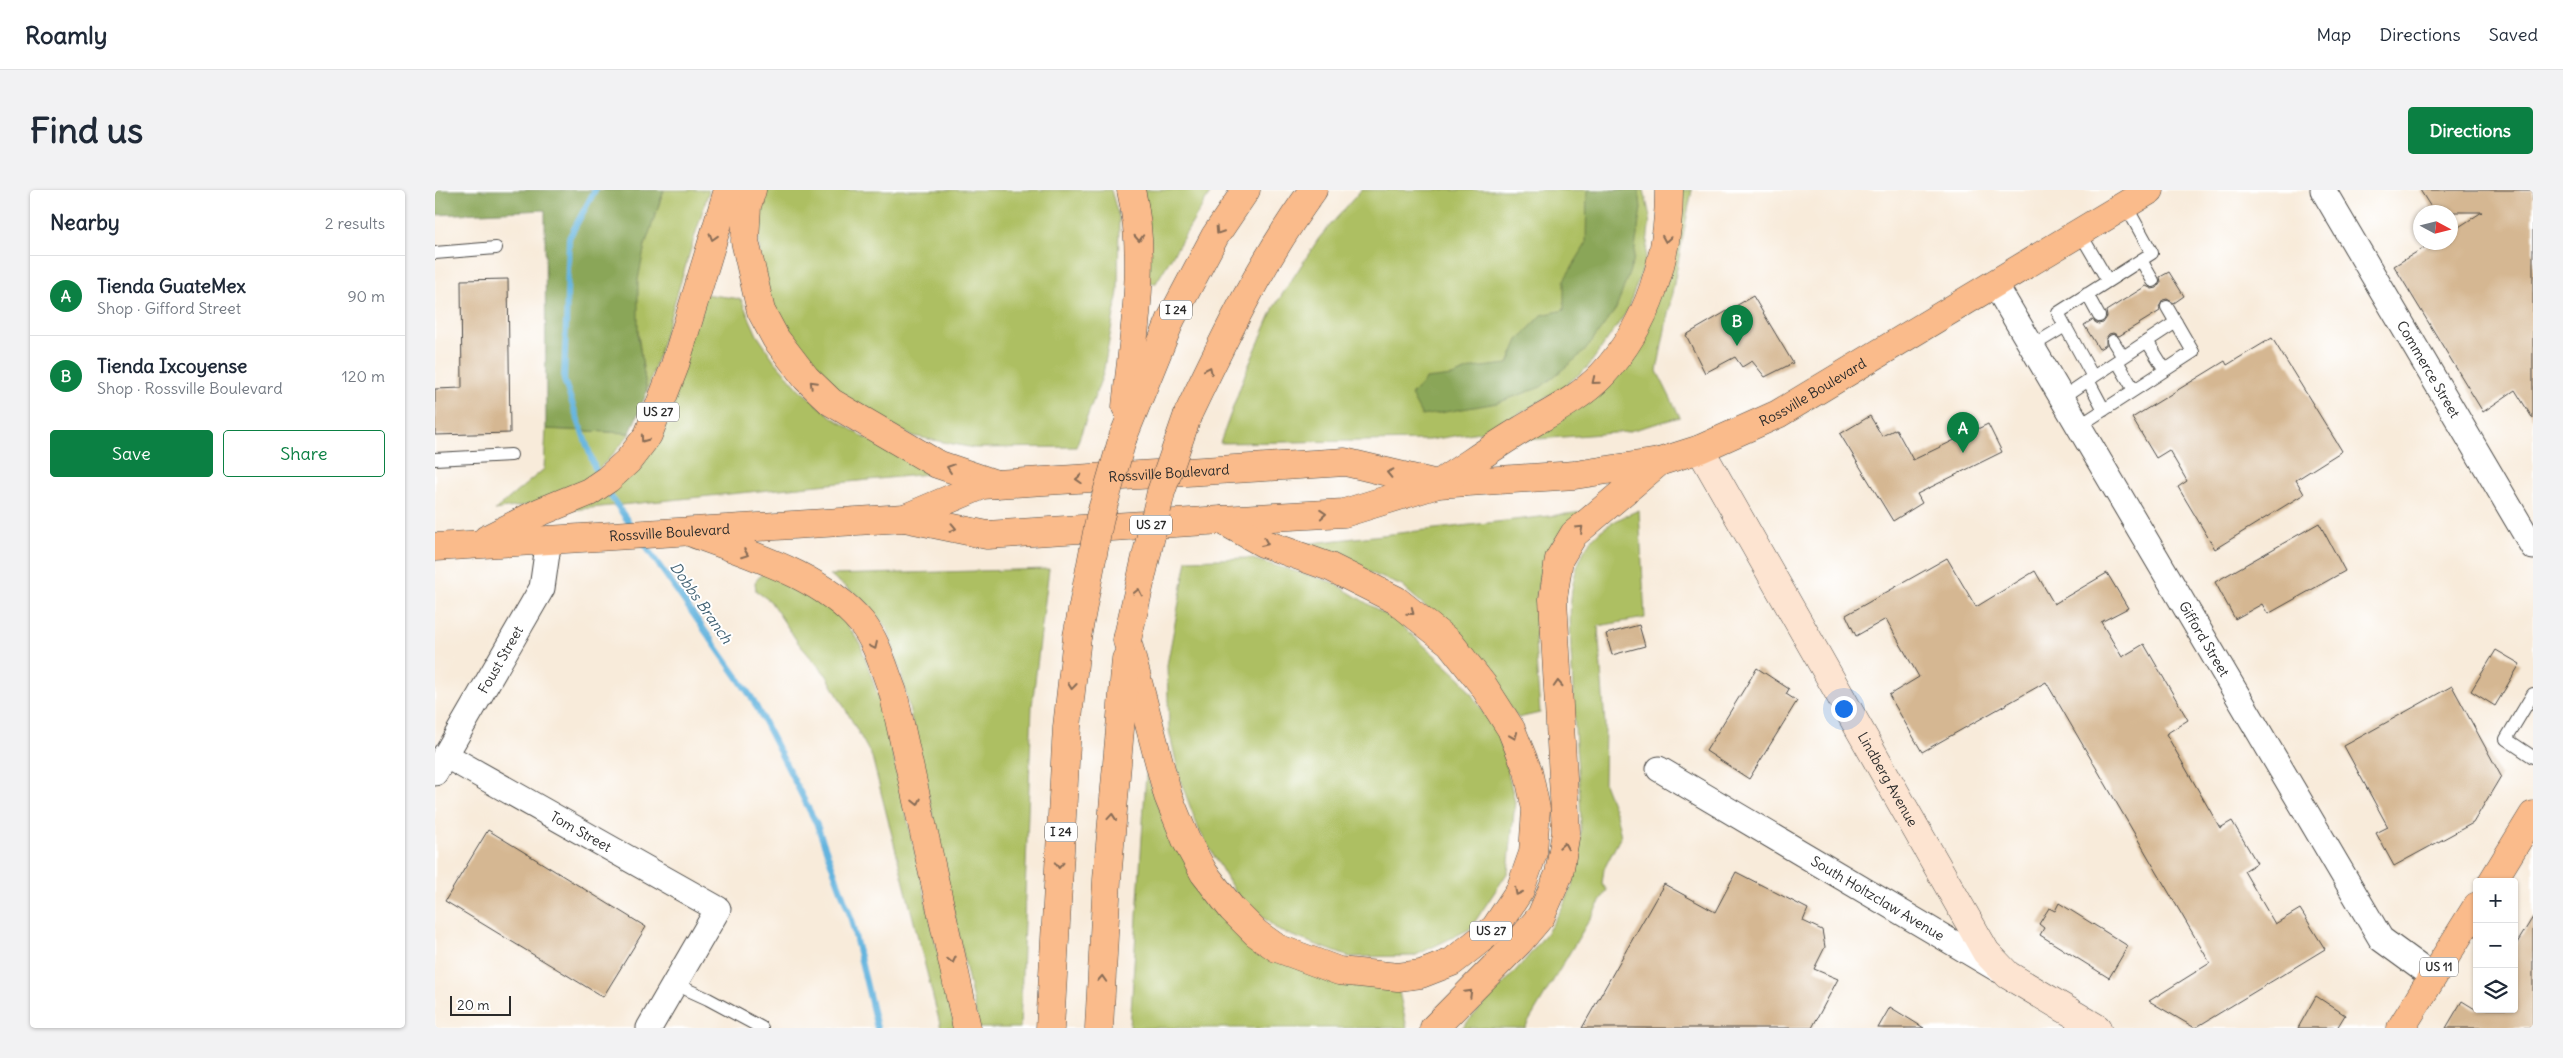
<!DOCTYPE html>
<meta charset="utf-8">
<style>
body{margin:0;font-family:Delius,sans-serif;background:#f2f2f3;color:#1f2937}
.controls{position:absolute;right:15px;bottom:15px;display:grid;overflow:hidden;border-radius:5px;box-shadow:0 1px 4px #0004}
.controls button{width:45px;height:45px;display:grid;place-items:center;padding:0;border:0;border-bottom:1px solid #e0e1e3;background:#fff;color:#1f2937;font:25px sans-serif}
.compass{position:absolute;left:1978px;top:15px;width:45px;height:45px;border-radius:50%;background:#fff;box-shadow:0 1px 4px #0004;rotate:97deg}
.scale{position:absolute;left:15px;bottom:12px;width:61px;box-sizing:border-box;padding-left:5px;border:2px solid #2b2b2b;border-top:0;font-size:14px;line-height:18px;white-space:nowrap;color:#2b2b2b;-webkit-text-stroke:4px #fff;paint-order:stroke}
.you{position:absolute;left:1408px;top:518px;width:18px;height:18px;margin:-12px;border:4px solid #fff;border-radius:50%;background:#1a73e8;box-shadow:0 0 0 8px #1a73e833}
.badge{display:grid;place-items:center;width:32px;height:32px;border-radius:50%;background:#0b8043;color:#fff;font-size:16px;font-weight:700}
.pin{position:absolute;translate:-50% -41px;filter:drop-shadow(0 1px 2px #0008)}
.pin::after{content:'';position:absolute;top:26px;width:18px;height:15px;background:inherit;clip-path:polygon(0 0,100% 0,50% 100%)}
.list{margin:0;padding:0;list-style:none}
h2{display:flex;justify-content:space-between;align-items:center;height:65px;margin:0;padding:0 20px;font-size:21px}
h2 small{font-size:16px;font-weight:400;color:#747a83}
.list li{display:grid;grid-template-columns:32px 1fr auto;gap:15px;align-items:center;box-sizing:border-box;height:80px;padding:0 20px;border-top:1px solid #e0e1e3}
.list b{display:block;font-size:19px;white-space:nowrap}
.list p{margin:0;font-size:16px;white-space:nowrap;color:#747a83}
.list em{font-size:16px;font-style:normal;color:#747a83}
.actions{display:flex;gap:10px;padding:15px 20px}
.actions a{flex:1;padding:11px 0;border:1px solid #0b8043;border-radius:5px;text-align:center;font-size:18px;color:#0b8043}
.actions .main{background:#0b8043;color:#fff}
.icon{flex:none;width:28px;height:28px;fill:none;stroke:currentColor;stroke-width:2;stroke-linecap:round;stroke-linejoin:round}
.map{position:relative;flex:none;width:2098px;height:838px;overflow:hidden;border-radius:5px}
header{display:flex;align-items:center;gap:30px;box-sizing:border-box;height:70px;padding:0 25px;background:#fff;border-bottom:1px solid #e0e1e3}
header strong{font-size:24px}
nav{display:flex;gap:28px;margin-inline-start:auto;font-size:18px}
.intro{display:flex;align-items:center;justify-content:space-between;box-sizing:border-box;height:120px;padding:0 30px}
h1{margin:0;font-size:35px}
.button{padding:12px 22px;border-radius:5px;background:#0b8043;color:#fff;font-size:18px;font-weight:700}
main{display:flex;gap:30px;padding:0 30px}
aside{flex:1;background:#fff;border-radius:5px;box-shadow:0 1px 4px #0004}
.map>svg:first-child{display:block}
.green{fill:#adbf62;stroke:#6c7546}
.forest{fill:#8aa658;stroke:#5a6842}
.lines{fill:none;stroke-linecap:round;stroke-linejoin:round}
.stream{stroke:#64b4de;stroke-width:6}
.building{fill:#d5b792}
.lane-casing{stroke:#4a4845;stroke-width:14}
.street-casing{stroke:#4a4845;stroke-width:27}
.secondary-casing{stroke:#4a4845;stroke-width:29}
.primary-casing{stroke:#4a4845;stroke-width:29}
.highway-casing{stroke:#4a4845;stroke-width:29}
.lane{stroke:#fff;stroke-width:12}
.street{stroke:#fff;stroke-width:25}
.secondary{stroke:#fde4d1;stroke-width:28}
.primary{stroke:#fabb8b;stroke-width:28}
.highway{stroke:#fabb8b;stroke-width:28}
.highway-bridge-casing{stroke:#4a4845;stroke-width:29;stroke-linecap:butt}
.highway-bridge{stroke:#fabb8b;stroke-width:28}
.oneway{stroke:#886c56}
.labels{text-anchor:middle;stroke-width:4;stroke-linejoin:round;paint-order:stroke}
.shield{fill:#fff;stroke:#6b6b6b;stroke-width:1}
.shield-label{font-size:12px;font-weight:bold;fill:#2b2b2b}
.street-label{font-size:14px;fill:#2b2b2b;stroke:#fff}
.water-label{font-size:15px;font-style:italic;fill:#426273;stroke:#fff}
</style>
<header>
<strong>Roamly</strong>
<nav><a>Map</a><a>Directions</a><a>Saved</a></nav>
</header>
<div class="intro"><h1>Find us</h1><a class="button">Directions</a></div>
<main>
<aside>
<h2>Nearby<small>2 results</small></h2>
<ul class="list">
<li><span class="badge">A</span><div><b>Tienda GuateMex</b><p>Shop · Gifford Street</p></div><em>90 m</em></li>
<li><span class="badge">B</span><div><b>Tienda Ixcoyense</b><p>Shop · Rossville Boulevard</p></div><em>120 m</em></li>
</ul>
<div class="actions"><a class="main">Save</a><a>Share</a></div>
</aside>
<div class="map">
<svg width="2098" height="838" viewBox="0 0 2098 838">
<rect width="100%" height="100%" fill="#fff"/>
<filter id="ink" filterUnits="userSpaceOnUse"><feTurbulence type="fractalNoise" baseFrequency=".02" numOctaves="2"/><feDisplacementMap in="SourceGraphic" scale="10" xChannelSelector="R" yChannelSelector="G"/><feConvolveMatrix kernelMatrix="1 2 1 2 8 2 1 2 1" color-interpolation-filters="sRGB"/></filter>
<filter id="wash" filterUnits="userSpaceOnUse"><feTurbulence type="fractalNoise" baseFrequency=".0096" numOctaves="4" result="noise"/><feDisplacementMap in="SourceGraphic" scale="20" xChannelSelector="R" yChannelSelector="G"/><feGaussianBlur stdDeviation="1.12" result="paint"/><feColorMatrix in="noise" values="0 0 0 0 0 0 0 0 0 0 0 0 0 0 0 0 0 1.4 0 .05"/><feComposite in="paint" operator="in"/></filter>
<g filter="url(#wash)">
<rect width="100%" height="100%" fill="#f8ebda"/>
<path class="green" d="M 229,0 L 274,0 L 212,202 C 206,165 198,126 203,88 C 207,57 219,29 229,0 Z
M 332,0 L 676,0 L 684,28 L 683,102 L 668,184 L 641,257 L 539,258 L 477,246 L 428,221 L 384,187 L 346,140 L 326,83 L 323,30 Z
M 707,0 L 777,0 L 721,93 L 713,94 Z
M 926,0 L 1209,0 L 1215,27 L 1210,73 L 1191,123 L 1153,177 L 1126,199 L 1057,240 L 994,250 L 785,253 L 810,184 L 839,117 L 884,48 Z
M 1242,0 L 1257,0 L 1222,181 L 1245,227 L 1191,242 L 1091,250 L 1171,194 Z
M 270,104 L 306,109 L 322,145 L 339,170 L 364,199 L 397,227 L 428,247 L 484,272 L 493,284 L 136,320 L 177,298 Z
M 111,239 L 195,243 C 173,273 148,297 113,310 C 97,316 76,317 60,320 L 109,279 Z
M 1204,320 L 1210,428 L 1163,436 L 1170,535 L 1169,593 L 1181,624 L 1186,646 L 1169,679 L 1167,694 L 1172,700 L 1090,838 L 1027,838 C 1067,793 1128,741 1141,681 C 1150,639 1144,598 1141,556 C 1139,525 1138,494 1136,462 C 1135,425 1132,388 1152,356 C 1164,337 1185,328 1204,320 Z
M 1149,322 C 1140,331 1129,339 1121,349 C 1090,389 1102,474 1105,523 L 1083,528 L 1000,425 L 967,396 L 912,373 L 859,355 Z
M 814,368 L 897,392 L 963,432 L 1026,489 L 1063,543 L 1080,612 L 1073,682 L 1035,739 L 979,766 L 914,767 L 844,741 L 801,704 L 764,640 L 745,590 L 734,540 L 732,475 L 752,370 Z
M 331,379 L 384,405 L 410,432 L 425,453 L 447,517 L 520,838 L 506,838 L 437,567 L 392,486 L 364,454 L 335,411 L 321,401 L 320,392 Z
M 614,379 L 597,516 L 585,838 L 544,838 L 468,490 L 453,440 L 433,414 L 395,385 Z
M 711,583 L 724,618 L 808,745 L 963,797 L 972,838 L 695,838 Z"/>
<path class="forest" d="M 0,0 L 229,0 L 210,55 L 203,90 L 203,148 L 212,202 L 195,243 L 111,239 L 110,20 L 0,25 Z
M 1152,0 L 1204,0 L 1206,18 L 1198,72 L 1181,119 L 1149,162 L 1106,197 L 1062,213 L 987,226 L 976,205 L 991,189 L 1017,186 L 1038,178 L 1073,174 L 1083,150 L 1107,125 L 1129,120 L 1129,90 L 1151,54 Z"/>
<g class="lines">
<path class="stream" d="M 160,0 L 134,48 L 129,190 L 163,287
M 170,298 L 197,337
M 207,351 L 317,508 L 382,635 L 415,725 L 442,838"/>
</g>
<g id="blocks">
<path class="building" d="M 1985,0 L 2098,0 L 2098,229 L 2080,200 L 2048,222 L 1959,76 L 1998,52 L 2016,52 L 2016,42 L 2047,22 L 1999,22 Z
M 1734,82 L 1749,106 L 1739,113 L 1732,109 L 1728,110 L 1724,117 L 1725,121 L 1684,146 L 1678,143 L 1674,144 L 1671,148 L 1671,155 L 1664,159 L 1649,135 L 1657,130 L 1663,134 L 1668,133 L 1672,127 L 1671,121 L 1711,96 L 1717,99 L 1722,98 L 1726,92 L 1725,87 Z
M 73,89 L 75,243 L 0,245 L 0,199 L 27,198 L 26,90 Z
M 1318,106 L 1358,173 L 1330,187 L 1317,171 L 1307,177 L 1300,167 L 1270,183 L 1251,145 Z
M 1837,148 L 1907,261 L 1861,290 L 1869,304 L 1780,359 L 1743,297 L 1752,291 L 1734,260 L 1721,268 L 1697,228 L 1790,171 L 1792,175 Z
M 1435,226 L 1447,246 L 1461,239 L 1478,270 L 1553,234 L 1567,262 L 1482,304 L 1487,313 L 1458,331 L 1405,244 Z
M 1884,333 L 1910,381 L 1833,424 L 1827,414 L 1800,429 L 1780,392 Z
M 1512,368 L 1541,417 L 1600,381 L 1619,414 L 1672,383 L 1693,418 L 1666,432 L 1687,467 L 1709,454 L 1753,530 L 1731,544 L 1785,638 L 1797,631 L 1822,673 L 1809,681 L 1840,734 L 1865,719 L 1890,759 L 1760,838 L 1714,811 L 1775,773 L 1611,492 L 1487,562 L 1454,505 L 1484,487 L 1451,429 L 1421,446 L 1411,425 Z
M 1204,435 L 1210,456 L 1177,465 L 1171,444 Z
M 2061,460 L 2085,474 L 2060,516 L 2036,501 Z
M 1322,478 L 1354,499 L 1351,504 L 1362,511 L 1314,589 L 1271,561 Z
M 2017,496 L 2066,586 L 2038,633 L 1959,676 L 1941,643 L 1953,637 L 1909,556 Z
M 53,640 L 211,737 L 168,807 L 10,711 Z
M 1301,682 L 1373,719 L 1368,731 L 1387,740 L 1390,757 L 1379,779 L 1403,789 L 1377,838 L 1147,838 L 1229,694 L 1280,722 Z
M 1624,713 L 1693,756 L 1674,788 L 1605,745 L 1609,738 L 1604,734 L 1614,718 L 1620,721 Z
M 2098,727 L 2098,838 L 2011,838 L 2027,811 L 2040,819 L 2079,819 L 2079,758 Z
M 1881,806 L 1910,825 L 1902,838 L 1863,838 Z
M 1455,817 L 1489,838 L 1443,838 Z"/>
</g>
</g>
<g filter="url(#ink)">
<use href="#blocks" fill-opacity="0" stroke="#4a4845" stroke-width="1"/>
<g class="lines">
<g class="lane-casing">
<path id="lane" d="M 1690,14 L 1717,63 L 1623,123 L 1658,187 L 1741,132
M 1645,43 L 1673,91
M 0,63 L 61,58
M 1706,70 L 1718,91
M 1652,104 L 1664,126
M 1678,151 L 1688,167
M 1712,151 L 1730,180
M 1597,156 L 1630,136
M 1682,171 L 1699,200
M 1653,190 L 1669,220
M 1627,208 L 1658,187
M 1644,236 L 1758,162 L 1732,117
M 0,269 L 76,265
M 2098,504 L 2071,549 L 2098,567
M 240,794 L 273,809 L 327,838"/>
</g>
<g class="street-casing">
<g id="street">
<path id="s1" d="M 1888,0 L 2098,357"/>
<path id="s2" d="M 1560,94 L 1946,749 L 1998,787"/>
<path id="s3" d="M 10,565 L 283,719 L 214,838"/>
<path id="s4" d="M 1224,579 L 1564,780"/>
<path id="s5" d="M 0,583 L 107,398 L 114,349"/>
</g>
</g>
<g class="secondary-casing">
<g id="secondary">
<path id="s6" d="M 1265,259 L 1551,762 L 1573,785 L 1662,838"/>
</g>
</g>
<g class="primary-casing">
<g id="primary">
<path id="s7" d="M 787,330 L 909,323 L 1003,294 L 1140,285 L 1224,272 L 1265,259 L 1343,224 L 1715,0"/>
<path d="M 2057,692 L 2098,625"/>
<path d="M 1966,838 L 2042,716"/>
</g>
</g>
<g class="highway-casing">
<g id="highway">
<path d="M 317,0 L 312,16 L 310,51 L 326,121 L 341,149 L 371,188 L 396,212 L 502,274 L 561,294"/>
<path d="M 691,217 C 698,145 713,71 696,0"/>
<path d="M 753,224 C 790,146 827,70 878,0"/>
<path d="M 688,247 L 736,129 L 780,46 L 811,0"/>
<path id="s8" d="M 470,328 L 548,295 L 561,294 L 910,272 L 1003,294 C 1031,276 1058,257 1086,240 C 1114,223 1144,209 1167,185 C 1214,134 1234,68 1234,0"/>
<path d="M 257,343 C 312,364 387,385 426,432 C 442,451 449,479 458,502 L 532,838"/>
<path d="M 52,349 L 105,322 L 154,302 L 173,289 L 193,271 L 213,245 L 239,178 L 293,0"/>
<path id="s9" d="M 0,357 L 470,328 L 552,345 L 787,330 L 828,353 L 895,377 L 961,410 L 1015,453 L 1048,495 L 1076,539 L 1093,581 L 1101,619 L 1098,663 L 1085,700 L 1060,738 L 1017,772 L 986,784 L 963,787 L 904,781 L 842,758 L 821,743 L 797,719 L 769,683 L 751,650 L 733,606 L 692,450"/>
<path d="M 615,838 L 632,537 L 642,447"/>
<path d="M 664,838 L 672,690 L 691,469"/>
<path d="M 999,838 L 1084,752 L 1106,726 L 1124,684 L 1131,642 L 1118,409 L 1124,369 L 1139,344 L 1224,272"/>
</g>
</g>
<use href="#lane" class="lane"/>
<use href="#street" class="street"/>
<use href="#secondary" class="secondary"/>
<use href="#primary" class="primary"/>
<use href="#highway" class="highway"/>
<g class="highway-bridge-casing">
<path id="highway-bridge" d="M 642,447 L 665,327 L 688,247
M 692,450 L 726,302 L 753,224"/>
</g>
<use href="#highway-bridge" class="highway-bridge"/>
</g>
<defs><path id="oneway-chevron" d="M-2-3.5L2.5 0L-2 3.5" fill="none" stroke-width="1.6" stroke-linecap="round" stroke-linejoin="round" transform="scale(1.25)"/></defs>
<g class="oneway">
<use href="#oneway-chevron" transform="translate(784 41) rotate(123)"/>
<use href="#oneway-chevron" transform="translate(278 47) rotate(107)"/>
<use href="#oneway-chevron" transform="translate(704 48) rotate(87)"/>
<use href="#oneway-chevron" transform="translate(1231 49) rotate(99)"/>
<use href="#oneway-chevron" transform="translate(774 180) rotate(-65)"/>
<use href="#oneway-chevron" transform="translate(1160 191) rotate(141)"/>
<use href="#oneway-chevron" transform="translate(378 194) rotate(-135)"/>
<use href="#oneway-chevron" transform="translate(209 249) rotate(125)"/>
<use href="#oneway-chevron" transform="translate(515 278) rotate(-161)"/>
<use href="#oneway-chevron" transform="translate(955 283) rotate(-167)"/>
<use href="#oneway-chevron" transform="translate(644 289) rotate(177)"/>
<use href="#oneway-chevron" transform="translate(888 324) rotate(-4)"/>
<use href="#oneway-chevron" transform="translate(518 338) rotate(12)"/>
<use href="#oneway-chevron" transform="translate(1145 339) rotate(-43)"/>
<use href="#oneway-chevron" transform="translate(830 353) rotate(23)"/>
<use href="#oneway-chevron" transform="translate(310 364) rotate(21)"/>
<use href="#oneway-chevron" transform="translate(703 402) rotate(-78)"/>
<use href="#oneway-chevron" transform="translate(976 422) rotate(39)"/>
<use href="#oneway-chevron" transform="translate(439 456) rotate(65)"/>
<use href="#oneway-chevron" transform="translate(1123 494) rotate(-93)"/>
<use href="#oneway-chevron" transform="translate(637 496) rotate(96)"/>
<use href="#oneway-chevron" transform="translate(1079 546) rotate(68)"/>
<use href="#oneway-chevron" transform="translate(482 612) rotate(77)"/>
<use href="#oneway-chevron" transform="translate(677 627) rotate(-85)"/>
<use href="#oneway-chevron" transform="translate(1129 656) rotate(-80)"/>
<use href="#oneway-chevron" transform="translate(624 675) rotate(93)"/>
<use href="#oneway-chevron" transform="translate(1083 702) rotate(117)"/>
<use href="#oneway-chevron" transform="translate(517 770) rotate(77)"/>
<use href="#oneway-chevron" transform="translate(667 789) rotate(-87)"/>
<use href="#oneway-chevron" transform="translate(1034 803) rotate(-45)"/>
</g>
</g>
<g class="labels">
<g class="shield">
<rect x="725" y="110.5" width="32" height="19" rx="4"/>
<rect x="202" y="212.5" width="42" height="19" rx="4"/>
<rect x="695" y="325.5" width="42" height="19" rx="4"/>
<rect x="610" y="632.5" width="32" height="19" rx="4"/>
<rect x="1035" y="731.5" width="42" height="19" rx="4"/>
<rect x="1985" y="767.5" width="38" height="19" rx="4"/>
</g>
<g class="shield-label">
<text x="741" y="124">I 24</text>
<text x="223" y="226">US 27</text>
<text x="716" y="339">US 27</text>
<text x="626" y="646">I 24</text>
<text x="1056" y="745">US 27</text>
<text x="2004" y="781">US 11</text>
</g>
<g class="street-label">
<text dy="5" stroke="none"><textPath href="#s1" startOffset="208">Commerce Street</textPath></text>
<text dy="5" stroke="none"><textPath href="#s7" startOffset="612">Rossville Boulevard</textPath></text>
<text dy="5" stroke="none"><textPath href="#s8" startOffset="271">Rossville Boulevard</textPath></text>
<text dy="5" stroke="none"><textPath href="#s9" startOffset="235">Rossville Boulevard</textPath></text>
<text dy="5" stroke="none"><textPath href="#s2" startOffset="412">Gifford Street</textPath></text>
<text dy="5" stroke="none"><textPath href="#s5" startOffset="131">Foust Street</textPath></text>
<text dy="5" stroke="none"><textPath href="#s6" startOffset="380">Lindberg Avenue</textPath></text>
<text dy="5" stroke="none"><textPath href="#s3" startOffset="156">Tom Street</textPath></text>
<text dy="5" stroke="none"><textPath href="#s4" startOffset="254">South Holtzclaw Avenue</textPath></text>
</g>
<g class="water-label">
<text transform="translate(266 413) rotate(55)" y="5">Dobbs Branch</text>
</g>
</g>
</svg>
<div class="controls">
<button>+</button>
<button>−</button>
<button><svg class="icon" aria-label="layers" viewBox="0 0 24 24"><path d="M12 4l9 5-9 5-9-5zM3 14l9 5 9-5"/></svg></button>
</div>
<svg class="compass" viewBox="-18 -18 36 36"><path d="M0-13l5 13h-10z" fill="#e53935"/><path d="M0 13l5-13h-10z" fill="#747a83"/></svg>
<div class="scale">20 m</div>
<div class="you"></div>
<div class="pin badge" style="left:1528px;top:263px">A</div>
<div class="pin badge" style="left:1302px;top:156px">B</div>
</div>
</main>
